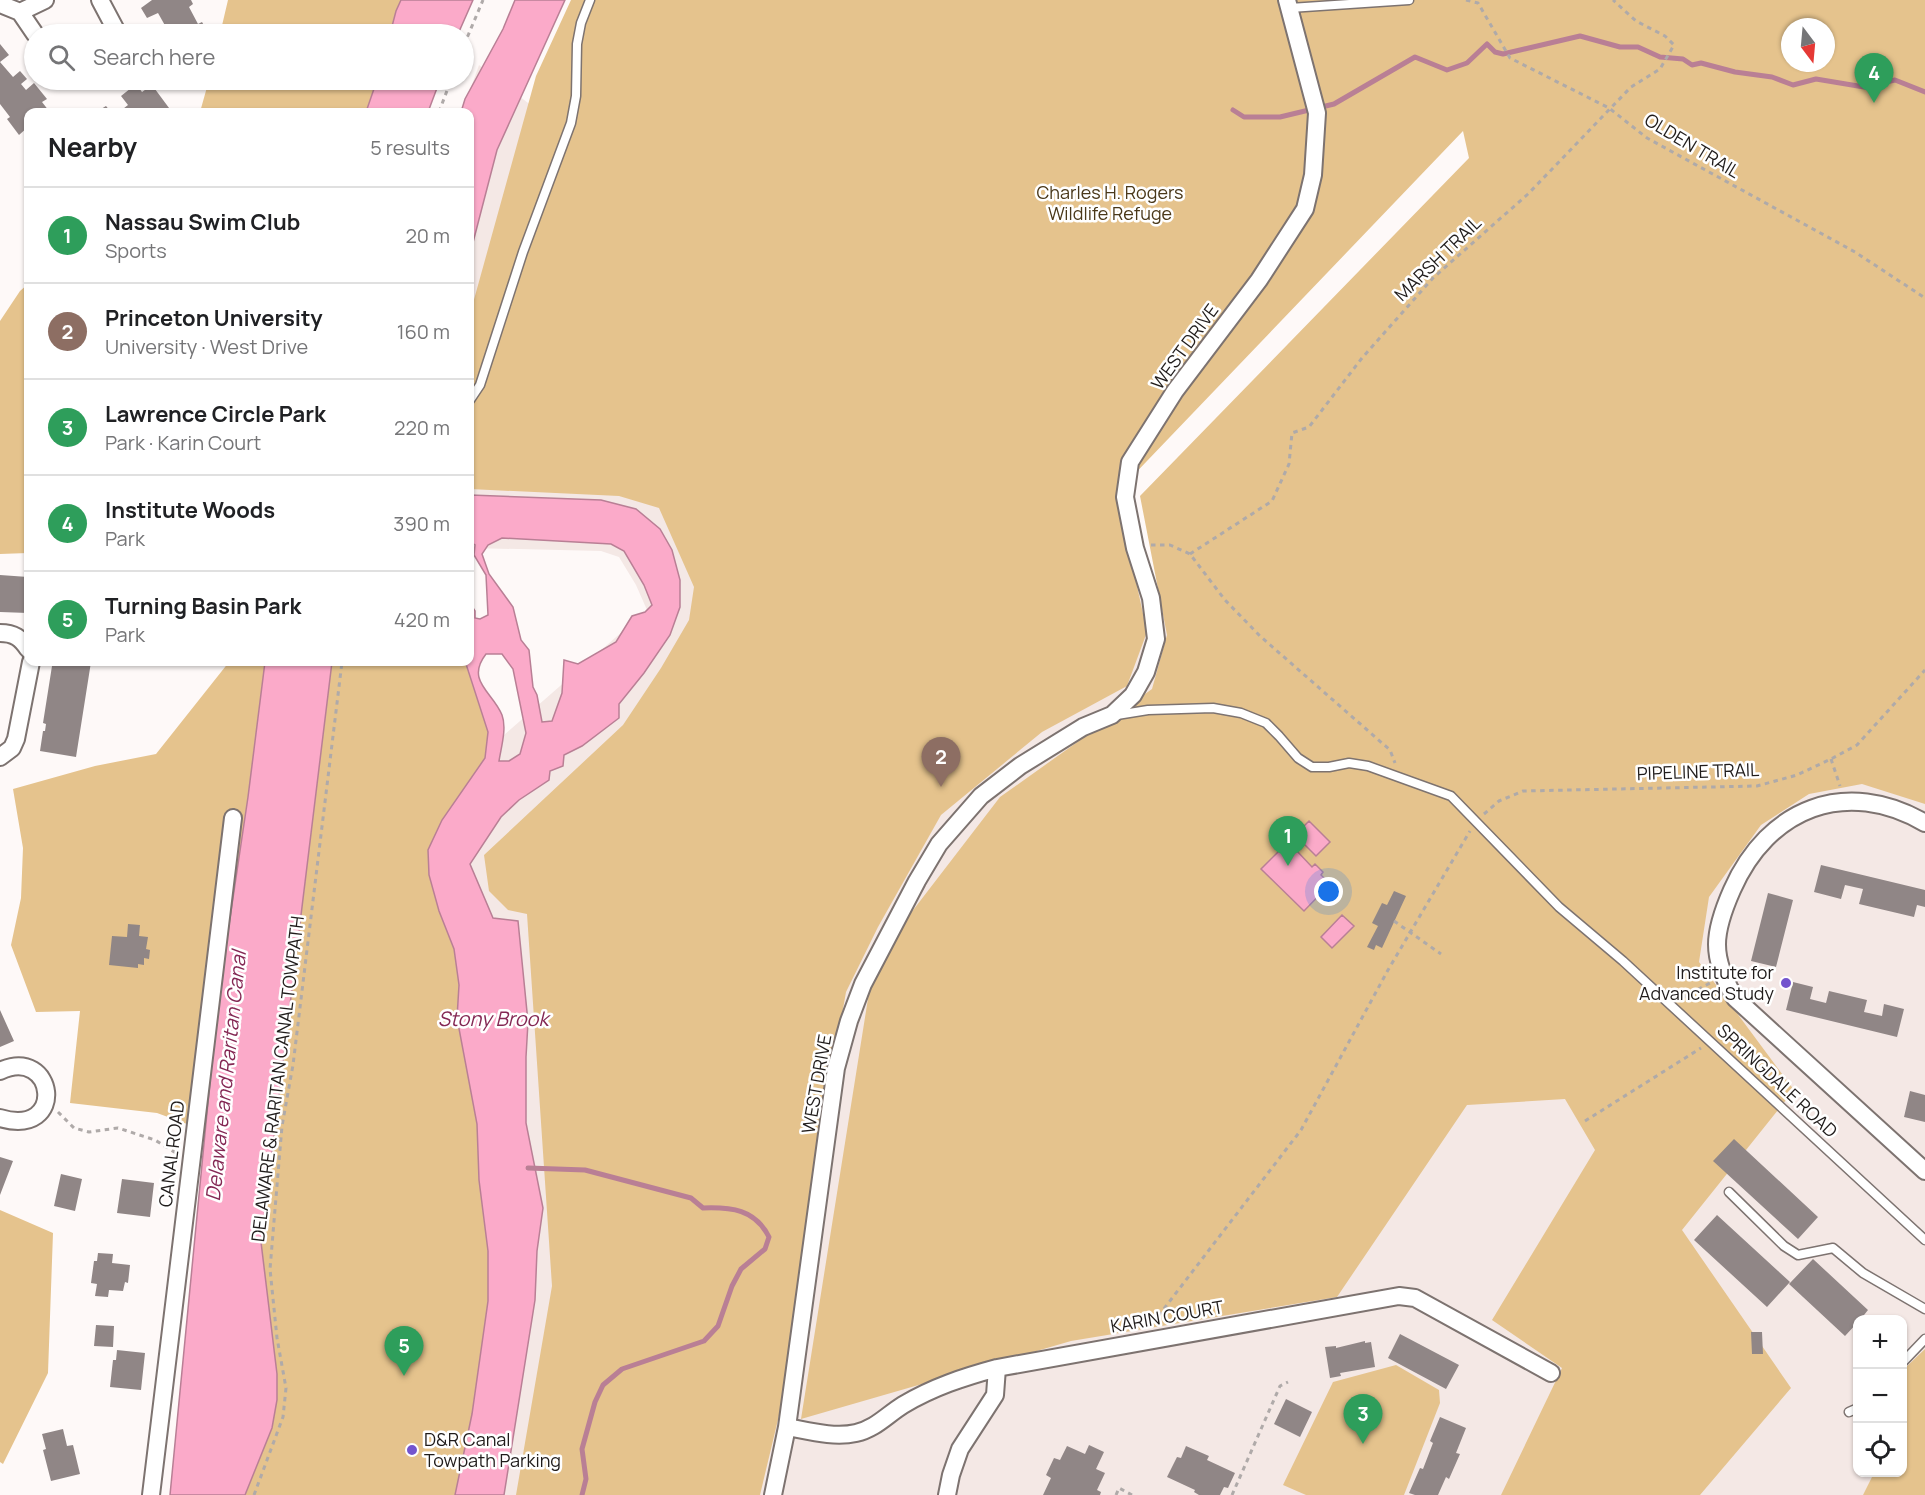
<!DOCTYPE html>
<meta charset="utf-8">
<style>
body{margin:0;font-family:Manrope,sans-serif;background:#f2f2f2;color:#202124}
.controls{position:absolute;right:18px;bottom:18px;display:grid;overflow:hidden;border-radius:12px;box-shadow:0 2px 4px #0004}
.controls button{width:54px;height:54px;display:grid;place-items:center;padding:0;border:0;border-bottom:2px solid #e0e0e0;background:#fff;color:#202124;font:30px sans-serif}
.compass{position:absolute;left:1781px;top:18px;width:54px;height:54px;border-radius:50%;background:#fff;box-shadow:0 2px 4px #0004;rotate:164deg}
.you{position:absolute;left:1329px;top:892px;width:21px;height:21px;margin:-15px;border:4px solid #fff;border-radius:50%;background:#1a73e8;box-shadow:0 0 0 9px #1a73e833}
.badge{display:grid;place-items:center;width:39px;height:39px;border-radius:50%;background:#7c3aed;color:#fff;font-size:20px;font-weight:700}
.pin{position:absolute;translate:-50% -50px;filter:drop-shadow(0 2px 3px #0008)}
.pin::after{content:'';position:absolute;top:32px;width:21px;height:18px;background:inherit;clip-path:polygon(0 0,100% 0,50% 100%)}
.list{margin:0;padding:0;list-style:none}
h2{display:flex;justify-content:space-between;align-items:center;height:78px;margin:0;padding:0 24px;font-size:26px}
h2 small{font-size:20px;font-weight:400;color:#757577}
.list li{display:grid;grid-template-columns:39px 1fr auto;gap:18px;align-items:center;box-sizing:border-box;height:96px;padding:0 24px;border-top:2px solid #e0e0e0}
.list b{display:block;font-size:22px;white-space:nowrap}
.list p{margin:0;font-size:20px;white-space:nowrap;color:#757577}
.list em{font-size:20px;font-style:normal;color:#757577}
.icon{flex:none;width:33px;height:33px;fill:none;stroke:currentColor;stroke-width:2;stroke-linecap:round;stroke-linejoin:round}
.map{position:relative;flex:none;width:1925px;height:1495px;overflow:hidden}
.search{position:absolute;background:#fff;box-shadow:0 2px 4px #0004;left:24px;top:24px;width:450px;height:66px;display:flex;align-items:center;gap:15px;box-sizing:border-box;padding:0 21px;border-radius:33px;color:#757577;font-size:22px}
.panel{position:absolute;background:#fff;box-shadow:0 2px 4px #0004;left:24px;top:108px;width:450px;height:558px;border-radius:12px}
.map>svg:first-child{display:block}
.built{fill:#f4e8e5;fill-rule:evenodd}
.green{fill:#e5c38d;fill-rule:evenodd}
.water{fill:#fbaac9;stroke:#b97f95;stroke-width:1.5;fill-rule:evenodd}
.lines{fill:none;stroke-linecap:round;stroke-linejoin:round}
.stream{stroke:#b97f95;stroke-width:5}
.building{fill:#908686}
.service-casing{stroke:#7d7370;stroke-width:11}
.minor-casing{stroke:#7d7370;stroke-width:20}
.path{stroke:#afaaa9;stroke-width:3;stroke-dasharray:4.5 4.5;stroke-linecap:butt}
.service{stroke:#fff;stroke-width:8}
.minor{stroke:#fff;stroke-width:16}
.poi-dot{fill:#7354ce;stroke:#fff;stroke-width:2}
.labels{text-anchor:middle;stroke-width:5;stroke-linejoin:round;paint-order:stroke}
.street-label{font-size:18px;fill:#201c1b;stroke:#fff}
.park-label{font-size:18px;fill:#4a3819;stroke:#fff}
.poi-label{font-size:18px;fill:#201c1b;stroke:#fff;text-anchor:end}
.water-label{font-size:20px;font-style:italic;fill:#842854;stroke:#fff}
</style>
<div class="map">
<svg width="1925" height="1495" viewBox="0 0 1925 1495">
<rect width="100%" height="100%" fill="#fef9f8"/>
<path class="built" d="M 479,65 L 1312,709 L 1782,795 L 1925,700 L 1925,1495 L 446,1495 L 426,897 L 472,763 L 647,610 L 636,585 L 619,557 L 601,551 L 470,548 L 470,112 L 462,112 ZM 1858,1320 L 1902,1320 L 1902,1472 L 1858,1472 Z"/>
<path class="green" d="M 228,0 L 401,0 L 396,11 L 390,34 L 220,34 Z
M 571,0 L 1925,0 L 1925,804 L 1862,784 L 1809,794 L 1761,825 L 1709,897 L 1699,962 L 1794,1090 L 1682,1230 L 1791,1388 L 1700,1495 L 1501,1495 L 1562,1368 L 1492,1320 L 1595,1150 L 1565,1099 L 1467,1105 L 1337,1297 L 1071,1341 L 801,1419 L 874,961 L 1000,797 L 1152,689 L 1167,635 L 1140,496 L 1469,158 L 1463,131 L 1124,485 L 1127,540 L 1147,632 L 1127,686 L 1042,732 L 941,815 L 878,927 L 846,992 L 815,1168 L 781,1407 L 760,1495 L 516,1495 L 552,1286 L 527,914 L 508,910 L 489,891 L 484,855 L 623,725 L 661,668 L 689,620 L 694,587 L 659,508 L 619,496 L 470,489 L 470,314 L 536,76 ZM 1790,27 L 1826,27 L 1826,63 L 1790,63 Z
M 209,80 L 377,80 L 366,112 L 200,112 Z
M 28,284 L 28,553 L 0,554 L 0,321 L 20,291 Z
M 229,662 L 265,662 L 248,797 L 218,999 L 206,1131 L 157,1113 L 70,1103 L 80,1011 L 36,1012 L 11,945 L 21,898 L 23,848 L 13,789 L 95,766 L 156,754 Z
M 332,662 L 466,662 L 488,732 L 485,758 L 466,787 L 429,875 L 439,911 L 454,949 L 459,985 L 457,1018 L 477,1124 L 479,1180 L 488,1251 L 488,1301 L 472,1414 L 455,1495 L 245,1495 L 272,1428 L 277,1374 L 261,1242 Z
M 0,1210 L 53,1233 L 48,1373 L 3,1464 L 0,1462 Z
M 1925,1349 L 1925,1495 L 1863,1495 L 1874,1473 L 1902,1472 L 1903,1370 Z
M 1396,1365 L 1439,1390 L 1440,1403 L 1404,1495 L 1306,1495 L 1283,1485 L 1333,1382 Z"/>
<path class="water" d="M 401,0 L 473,0 L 458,34 L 390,34 L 396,11 Z
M 515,0 L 565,0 L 497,150 L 470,254 L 470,112 L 461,112 L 465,99 L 503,29 Z
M 377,80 L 440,80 L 428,112 L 366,112 Z
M 470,495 L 601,500 L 636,509 L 660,529 L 672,550 L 680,580 L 680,607 L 670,635 L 644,673 L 619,704 L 619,718 L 582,746 L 564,755 L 563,766 L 550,771 L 549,780 L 519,800 L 501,817 L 470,864 L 493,918 L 518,921 L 528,1022 L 526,1057 L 526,1123 L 543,1208 L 537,1251 L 535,1300 L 504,1495 L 455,1495 L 472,1414 L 488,1301 L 488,1251 L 479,1180 L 477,1124 L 457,1018 L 459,985 L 454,949 L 439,911 L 429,875 L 428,850 L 442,820 L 485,758 L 488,732 L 466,664 L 466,662 L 470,662 L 470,603 L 475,611 L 475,618 L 480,619 L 488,615 L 486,575 L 474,555 L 475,545 L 470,542 ZM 502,538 L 611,544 L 624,551 L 644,585 L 652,605 L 645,612 L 632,616 L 616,642 L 578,664 L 564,660 L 562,693 L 552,721 L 542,722 L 537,695 L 533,687 L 529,650 L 521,640 L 513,607 L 489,574 L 482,554 L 488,545 ZM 486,654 L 502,654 L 513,669 L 526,733 L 520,754 L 509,761 L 499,761 C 501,748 507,728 502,715 C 493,692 465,681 486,654 Z
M 265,662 L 332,662 L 261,1242 L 277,1374 L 277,1400 L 272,1428 L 245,1495 L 170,1495 L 218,999 L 248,797 Z
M 1309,821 L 1330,842 L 1316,856 L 1303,843 L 1296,850 L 1312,867 L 1315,864 L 1323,872 L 1321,875 L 1330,884 L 1304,911 L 1261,869 Z
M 1342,915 L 1354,926 L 1332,948 L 1321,937 Z"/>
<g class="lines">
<path class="stream" d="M 1233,110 L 1244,117 L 1280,117 L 1334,104 L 1415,57 L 1447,70 L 1467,63 L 1487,44 L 1495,52 L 1503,54 L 1580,36 L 1620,47 L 1638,47 L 1660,57 L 1683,59 L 1692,65 L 1701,63 L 1735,72 L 1772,77 L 1793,85 L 1816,79 L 1864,87 L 1895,80 L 1925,92
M 528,1168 L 585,1170 L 691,1198 L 703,1208 C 731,1207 755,1209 769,1237 L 765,1249 L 741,1269 L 732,1286 L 718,1326 L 704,1341 L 622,1369 L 603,1385 L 595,1402 L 582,1449 L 586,1479 L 582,1495"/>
</g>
<path class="building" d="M 152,0 L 191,0 L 193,4 L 189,7 L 198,24 L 202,22 L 209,34 L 156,34 L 167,29 L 158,13 L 147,18 L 141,8 Z
M 0,44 L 9,55 L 0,62 L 13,77 L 20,71 L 27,79 L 21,84 L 26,90 L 34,83 L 47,99 L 42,102 L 49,111 L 47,112 L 28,112 L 28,127 L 19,135 L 7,119 L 10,117 L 0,104 Z
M 136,84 L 142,92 L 152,85 L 172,112 L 119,112 L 128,105 L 121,96 Z
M 106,106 L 111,112 L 96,112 Z
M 0,575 L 28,577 L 28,613 L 0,612 Z
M 54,662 L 91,662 L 76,757 L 40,751 L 43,731 L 45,731 L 46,724 L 43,723 L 52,666 L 54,666 Z
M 1821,865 L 1925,890 L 1925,907 L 1917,905 L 1914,917 L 1859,904 L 1863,889 L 1845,885 L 1841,899 L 1814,892 Z
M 1394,891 L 1406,896 L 1382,948 L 1376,945 L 1374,950 L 1367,947 L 1378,926 L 1372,923 L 1382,903 L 1387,905 Z
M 1768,893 L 1793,900 L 1776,967 L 1751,961 Z
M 128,924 L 140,925 L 139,936 L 148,937 L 146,949 L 150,950 L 149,959 L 144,958 L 144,965 L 138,964 L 138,968 L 109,965 L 112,936 L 127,937 Z
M 1793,982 L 1813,987 L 1810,999 L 1826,1003 L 1829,991 L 1867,1000 L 1864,1012 L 1882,1016 L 1884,1004 L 1904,1009 L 1897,1037 L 1786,1010 Z
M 0,1010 L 14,1041 L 0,1047 Z
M 1910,1091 L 1925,1095 L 1925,1122 L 1904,1117 Z
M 1734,1139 L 1818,1217 L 1798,1239 L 1713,1161 Z
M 0,1157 L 13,1161 L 0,1195 Z
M 61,1174 L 82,1179 L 75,1211 L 54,1206 Z
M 122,1179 L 154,1183 L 150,1217 L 117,1213 Z
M 1717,1215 L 1790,1282 L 1767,1307 L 1694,1240 Z
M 98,1253 L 113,1254 L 112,1263 L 130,1265 L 128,1283 L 125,1282 L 123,1291 L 109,1290 L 108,1297 L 95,1296 L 97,1284 L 91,1283 L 94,1261 L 97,1261 Z
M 1813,1259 L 1868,1310 L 1860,1320 L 1858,1320 L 1858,1322 L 1845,1336 L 1789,1284 Z
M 96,1325 L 114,1326 L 113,1347 L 94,1346 Z
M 1751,1332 L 1762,1332 L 1763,1354 L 1752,1354 Z
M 1400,1334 L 1459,1365 L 1446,1389 L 1388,1358 Z
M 1365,1341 L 1365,1343 L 1371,1342 L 1375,1367 L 1340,1373 L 1341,1376 L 1330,1378 L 1325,1347 L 1336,1346 L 1336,1348 Z
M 117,1350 L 145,1353 L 141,1390 L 110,1387 L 113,1360 L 116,1360 Z
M 1286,1399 L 1312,1412 L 1300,1437 L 1274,1424 Z
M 1440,1417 L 1466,1428 L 1456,1453 L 1460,1454 L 1449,1479 L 1446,1477 L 1438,1495 L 1415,1495 L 1409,1493 L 1420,1468 L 1423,1469 L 1433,1443 L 1430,1441 Z
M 63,1429 L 67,1446 L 73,1445 L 80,1474 L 51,1481 L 43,1450 L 46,1449 L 42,1434 Z
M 1089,1445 L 1104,1452 L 1096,1469 L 1105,1473 L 1097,1490 L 1101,1492 L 1100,1495 L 1043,1495 L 1051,1478 L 1046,1475 L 1054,1458 L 1060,1460 L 1067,1446 L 1085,1454 Z
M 1186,1446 L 1209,1456 L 1207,1460 L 1235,1473 L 1228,1488 L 1224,1487 L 1220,1495 L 1199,1495 L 1194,1492 L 1195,1490 L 1167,1477 L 1177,1457 L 1181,1458 Z"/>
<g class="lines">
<g class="service-casing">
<path id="service" d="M 1290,8 L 1409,0
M 470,400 L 480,385 L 523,252 L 571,123 L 576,96 L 577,44 L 581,23 L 590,0
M 1117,715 L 1148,710 L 1213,708 L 1241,713 L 1266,723 L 1279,736 L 1298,758 L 1312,767 L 1329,767 L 1349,763 L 1368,766 L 1451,796 L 1559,907 L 1623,961 L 1925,1240
M 1729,1192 L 1784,1246 L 1798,1255 L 1833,1248 L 1863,1273 L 1925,1309
M 1902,1363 L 1925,1339
M 1849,1412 L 1858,1408"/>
</g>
<g class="minor-casing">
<path id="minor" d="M 100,0 L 118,34
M 0,4 L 20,12
M 35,34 L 20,12 L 45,0
M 0,633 C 14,633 21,638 28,649
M 0,757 L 12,748 L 16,739 L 31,662
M 1925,823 C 1846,777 1768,808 1732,890 C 1713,933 1710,956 1735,998 L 1925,1171
M 0,1071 C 55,1045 68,1138 0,1118
M 787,1427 C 809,1431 834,1438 856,1433 C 875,1429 887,1415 903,1405 C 933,1387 964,1377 997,1368 L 1399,1296 L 1415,1298 L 1551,1373
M 151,1495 L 233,818
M 773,1495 L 787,1427 L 836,1068 L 849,1021 L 863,984 L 917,881 L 939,844 L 981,796 L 1020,766 L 1083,727 L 1112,715 L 1133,695 L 1146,672 L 1156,639 L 1151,598 L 1135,548 L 1125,497 L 1130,462 L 1175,391 L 1259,280 L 1305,209 L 1313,175 L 1317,113 L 1287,0
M 947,1495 L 951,1475 L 960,1449 L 995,1395 L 997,1368"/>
</g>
<path class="path" d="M 1466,0 L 1478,3 L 1510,58 L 1609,108 L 1647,138 L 1855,252 L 1925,298
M 464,45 L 483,0
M 439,112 L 451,80
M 1151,545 L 1170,545 L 1190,554 L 1225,600 L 1260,636 L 1390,750 L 1395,763
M 1190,554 L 1272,501 L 1289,464 L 1292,433 L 1309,427 L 1362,358 L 1433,278 L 1528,194 L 1631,87 L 1660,69 L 1674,45 L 1665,36 L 1636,21 L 1613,0
M 1831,759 L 1840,786
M 1484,814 L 1499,801 L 1523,791 L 1757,786 L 1797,775 L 1831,759 L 1857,745 L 1925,670
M 1394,921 L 1441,954
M 1682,998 L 1710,983
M 58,1112 L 74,1128 L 89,1132 L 118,1128 L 155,1140 L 176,1153
M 1585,1121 L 1701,1048
M 1153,1323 L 1301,1130 L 1388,970 L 1470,831
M 254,1495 L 283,1417 L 286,1388 L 277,1338 L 270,1269 L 282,1126 L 293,1065 L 342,662
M 1116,1495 L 1119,1488 L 1132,1495
M 1232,1495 L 1280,1386 L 1288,1382"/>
<use href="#service" class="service"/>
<use href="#minor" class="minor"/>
</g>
<g class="poi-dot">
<circle cx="1786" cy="983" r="6"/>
<circle cx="412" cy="1450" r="6"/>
</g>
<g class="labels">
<g class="street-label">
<text transform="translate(1692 146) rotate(31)" y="6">OLDEN TRAIL</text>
<text transform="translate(1438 259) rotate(-44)" y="6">MARSH TRAIL</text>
<text transform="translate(1185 347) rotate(-54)" y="6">WEST DRIVE</text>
<text transform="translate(1698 772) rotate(-2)" y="6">PIPELINE TRAIL</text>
<text transform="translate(278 1079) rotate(-83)" y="6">DELAWARE &amp; RARITAN CANAL TOWPATH</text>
<text transform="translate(1777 1081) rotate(43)" y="6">SPRINGDALE ROAD</text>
<text transform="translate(817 1084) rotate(-80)" y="6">WEST DRIVE</text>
<text transform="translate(172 1154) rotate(-83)" y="6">CANAL ROAD</text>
<text transform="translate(1167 1317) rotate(-10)" y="6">KARIN COURT</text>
</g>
<g class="park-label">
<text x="1110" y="199">Charles H. Rogers<tspan x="1110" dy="21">Wildlife Refuge</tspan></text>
</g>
<g class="poi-label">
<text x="1774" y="979">Institute for<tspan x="1774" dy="21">Advanced Study</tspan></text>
<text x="424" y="1446" text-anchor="start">D&amp;R Canal<tspan x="424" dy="21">Towpath Parking</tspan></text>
</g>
<g class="water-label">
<text x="493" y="1026">Stony Brook</text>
<text transform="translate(226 1076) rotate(-84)" y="7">Delaware and Raritan Canal</text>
</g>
</g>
</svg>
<div class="controls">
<button>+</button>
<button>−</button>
<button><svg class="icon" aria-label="locate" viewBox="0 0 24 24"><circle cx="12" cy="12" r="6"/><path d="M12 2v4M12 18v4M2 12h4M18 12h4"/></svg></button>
</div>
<svg class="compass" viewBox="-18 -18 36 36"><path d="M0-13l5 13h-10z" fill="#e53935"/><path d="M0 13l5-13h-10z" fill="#757577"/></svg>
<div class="you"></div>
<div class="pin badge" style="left:1288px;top:866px;background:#2e9e5b">1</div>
<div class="pin badge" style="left:941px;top:787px;background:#8d6e63">2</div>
<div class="pin badge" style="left:1363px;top:1444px;background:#2e9e5b">3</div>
<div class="pin badge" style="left:1874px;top:103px;background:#2e9e5b">4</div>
<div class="pin badge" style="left:404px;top:1376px;background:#2e9e5b">5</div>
<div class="search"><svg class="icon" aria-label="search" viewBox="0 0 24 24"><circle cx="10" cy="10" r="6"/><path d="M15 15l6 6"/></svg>Search here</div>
<section class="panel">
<h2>Nearby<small>5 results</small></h2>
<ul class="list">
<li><span class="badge" style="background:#2e9e5b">1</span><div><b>Nassau Swim Club</b><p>Sports</p></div><em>20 m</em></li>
<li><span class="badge" style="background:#8d6e63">2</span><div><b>Princeton University</b><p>University · West Drive</p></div><em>160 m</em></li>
<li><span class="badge" style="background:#2e9e5b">3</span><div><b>Lawrence Circle Park</b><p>Park · Karin Court</p></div><em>220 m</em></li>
<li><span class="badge" style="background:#2e9e5b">4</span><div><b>Institute Woods</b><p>Park</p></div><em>390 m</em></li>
<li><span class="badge" style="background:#2e9e5b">5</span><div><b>Turning Basin Park</b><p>Park</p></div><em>420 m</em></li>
</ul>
</section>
</div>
